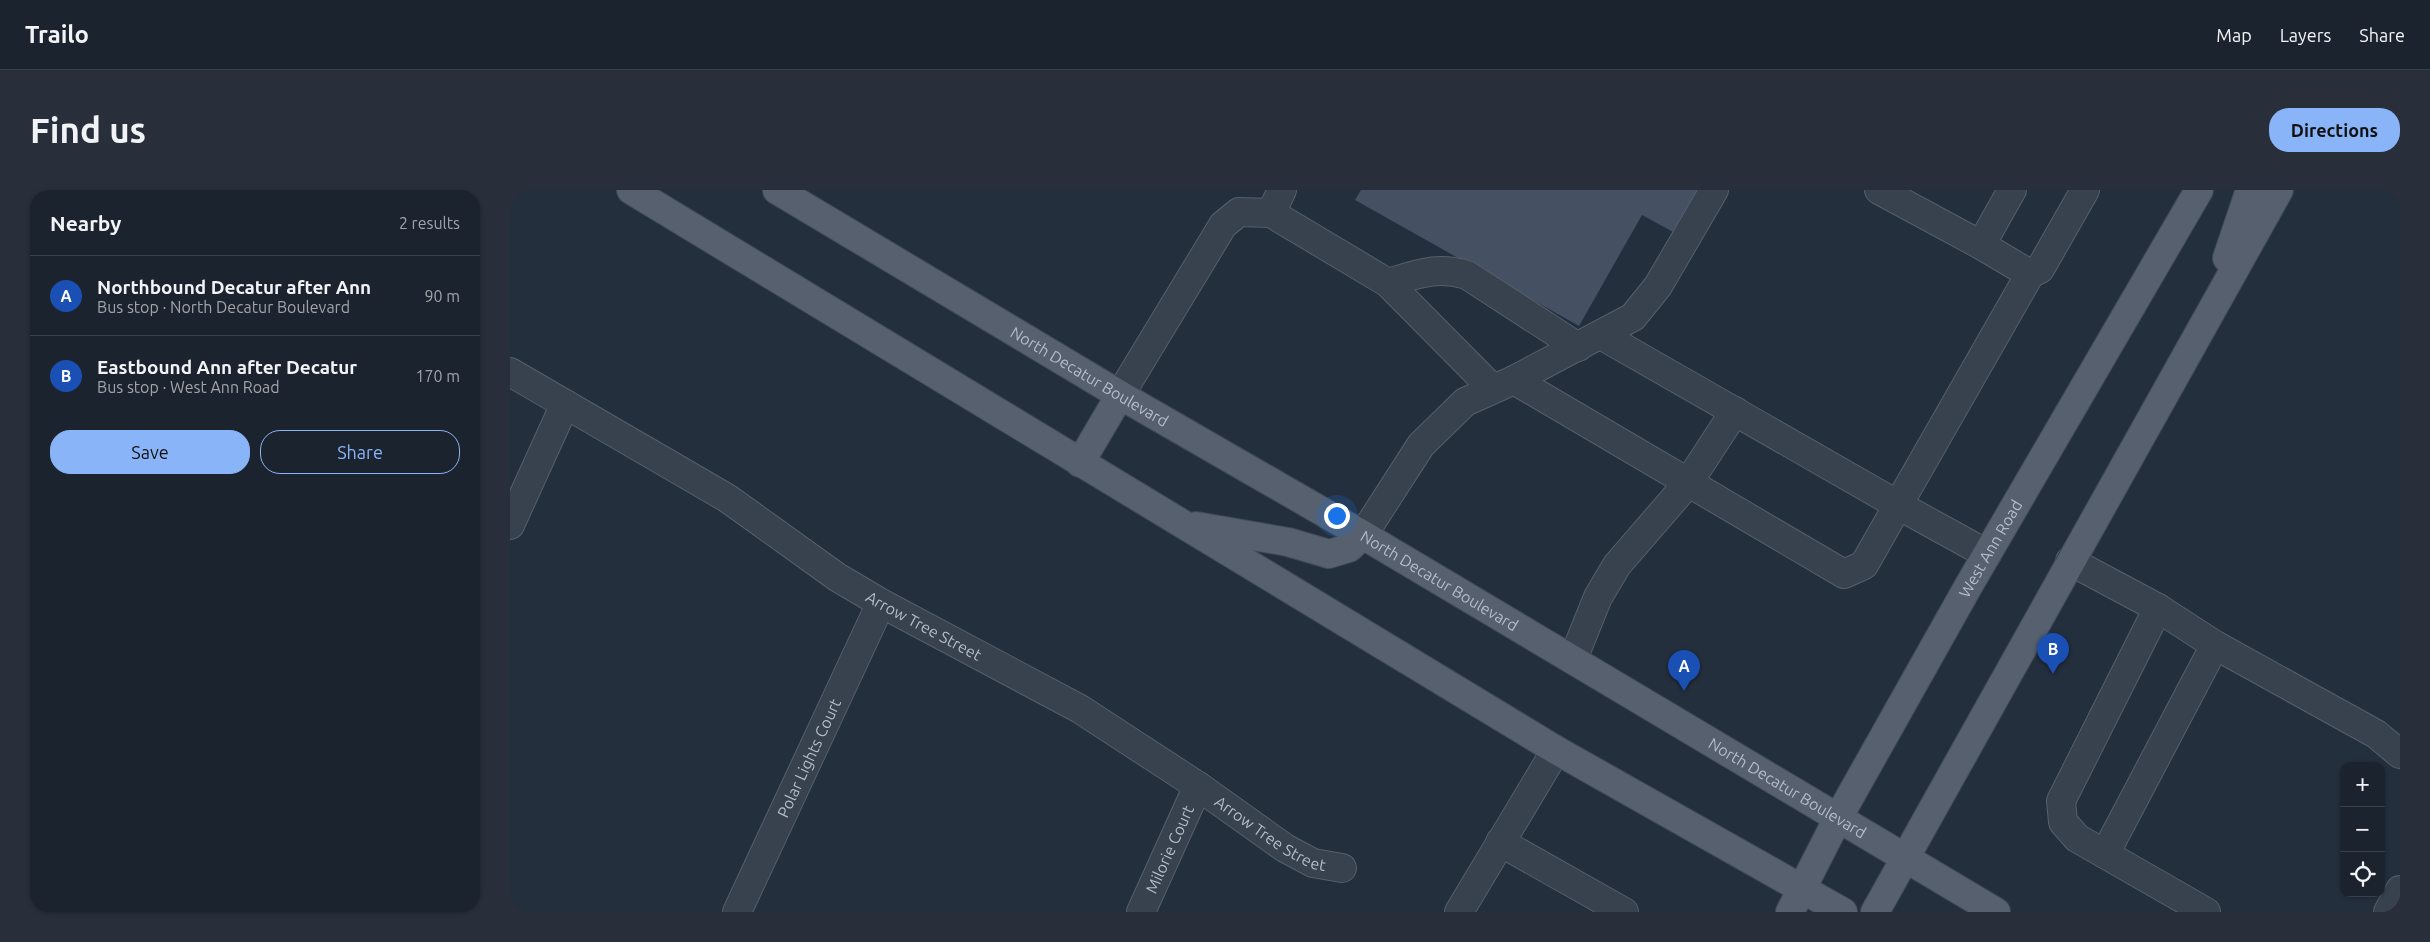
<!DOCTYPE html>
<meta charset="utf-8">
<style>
body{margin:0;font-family:Ubuntu,sans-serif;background:#282f3a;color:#f1f3f6}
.controls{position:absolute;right:15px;bottom:15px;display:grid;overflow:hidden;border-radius:10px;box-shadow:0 1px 4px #0004}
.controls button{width:45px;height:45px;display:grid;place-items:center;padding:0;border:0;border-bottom:1px solid #39404a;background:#1b232e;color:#f1f3f6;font:25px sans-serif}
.you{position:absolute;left:826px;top:325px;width:18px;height:18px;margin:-12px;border:4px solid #fff;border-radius:50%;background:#1a73e8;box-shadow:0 0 0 8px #1a73e833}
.badge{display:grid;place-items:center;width:32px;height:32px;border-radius:50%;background:#8ab4f8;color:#fff;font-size:16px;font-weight:700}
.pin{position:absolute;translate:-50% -41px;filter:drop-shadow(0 1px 2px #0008)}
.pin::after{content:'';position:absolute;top:26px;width:18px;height:15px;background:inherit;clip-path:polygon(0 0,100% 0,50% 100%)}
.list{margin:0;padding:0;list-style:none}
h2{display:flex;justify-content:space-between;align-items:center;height:65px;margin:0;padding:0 20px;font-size:21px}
h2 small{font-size:16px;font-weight:400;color:#a0a4aa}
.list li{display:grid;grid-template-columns:32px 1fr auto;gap:15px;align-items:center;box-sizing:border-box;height:80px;padding:0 20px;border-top:1px solid #39404a}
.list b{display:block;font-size:19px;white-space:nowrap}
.list p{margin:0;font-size:16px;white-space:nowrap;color:#a0a4aa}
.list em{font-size:16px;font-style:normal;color:#a0a4aa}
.actions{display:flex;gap:10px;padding:15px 20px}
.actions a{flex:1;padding:11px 0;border:1px solid #8ab4f8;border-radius:20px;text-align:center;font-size:18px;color:#8ab4f8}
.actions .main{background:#8ab4f8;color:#111}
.icon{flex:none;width:28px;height:28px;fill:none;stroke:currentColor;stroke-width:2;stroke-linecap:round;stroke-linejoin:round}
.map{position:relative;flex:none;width:1890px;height:722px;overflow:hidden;border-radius:20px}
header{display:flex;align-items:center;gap:30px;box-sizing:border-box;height:70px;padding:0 25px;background:#1b232e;border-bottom:1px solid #39404a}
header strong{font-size:24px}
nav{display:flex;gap:28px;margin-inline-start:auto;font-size:18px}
.intro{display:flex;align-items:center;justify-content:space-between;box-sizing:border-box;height:120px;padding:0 30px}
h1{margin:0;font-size:35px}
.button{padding:12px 22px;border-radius:20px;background:#8ab4f8;color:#111;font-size:18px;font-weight:700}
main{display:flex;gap:30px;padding:0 30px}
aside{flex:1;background:#1b232e;border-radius:20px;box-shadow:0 1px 4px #0004}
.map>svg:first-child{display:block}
.building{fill:#455162}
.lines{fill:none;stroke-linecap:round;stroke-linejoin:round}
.minor-casing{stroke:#565f6c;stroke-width:30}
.major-casing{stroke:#414a57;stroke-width:30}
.minor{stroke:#38414e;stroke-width:28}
.major{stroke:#56606e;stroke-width:28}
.labels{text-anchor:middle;stroke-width:4.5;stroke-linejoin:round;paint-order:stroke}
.street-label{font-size:16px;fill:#b4bcc9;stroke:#1d2633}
</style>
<header>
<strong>Trailo</strong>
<nav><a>Map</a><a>Layers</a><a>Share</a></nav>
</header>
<div class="intro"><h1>Find us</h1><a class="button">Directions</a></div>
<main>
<aside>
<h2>Nearby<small>2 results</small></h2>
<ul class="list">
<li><span class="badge" style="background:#1a4fb4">A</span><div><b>Northbound Decatur after Ann</b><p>Bus stop · North Decatur Boulevard</p></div><em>90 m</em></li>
<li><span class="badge" style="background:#1a4fb4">B</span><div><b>Eastbound Ann after Decatur</b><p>Bus stop · West Ann Road</p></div><em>170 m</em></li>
</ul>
<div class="actions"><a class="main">Save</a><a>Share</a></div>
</aside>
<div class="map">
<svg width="1890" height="722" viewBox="0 0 1890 722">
<rect width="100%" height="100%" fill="#242f3e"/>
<path class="building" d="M 851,0 L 1190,0 L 1165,43 L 1132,25 L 1069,136 L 845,10 Z"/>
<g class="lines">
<g class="minor-casing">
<g id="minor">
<path d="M 1369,0 L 1471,55"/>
<path d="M 1502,0 L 1471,55 L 1520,84"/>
<path d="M 761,23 L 878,93 L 983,199"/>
<path d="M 878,93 C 908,84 927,76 957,85 L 1068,157"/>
<path d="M 1091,145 L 1388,315 L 1520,84 L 1530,79 L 1575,0"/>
<path id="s1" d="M 0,182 L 217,308 L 327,387 L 371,413 L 570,519 L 688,596 L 775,658 L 803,673 L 832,678"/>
<path d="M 1004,190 L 1334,384 L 1354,375 L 1388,315 L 1477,364"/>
<path d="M 610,205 L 713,35 L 729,22 L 761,23 L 772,0"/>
<path d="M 0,335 L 55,214"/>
<path d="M 853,345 L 911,255 L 955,212 L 1004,190 L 1123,127 L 1148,96 L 1204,0"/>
<path d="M 1560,371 L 1648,418 L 1705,455 L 1866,544 L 1890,564"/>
<path d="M 1648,418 L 1551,611 L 1553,632 L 1567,648 L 1696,722"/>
<path d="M 1063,469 L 1088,407 L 1107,375 L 1178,293 L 1225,221"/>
<path d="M 990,652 L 1114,722"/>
<path d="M 1595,664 L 1705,455"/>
<path id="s2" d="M 227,722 L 371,413"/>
<path id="s3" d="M 631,722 L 688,596"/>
<path d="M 949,722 L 1046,560"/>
<path d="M 1878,722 L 1890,700"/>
</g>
</g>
<g class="major-casing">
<g id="major">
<path d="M 121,0 L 1046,560 L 1333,722"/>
<path id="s4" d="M 267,0 L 610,205 L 853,345 L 1486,722"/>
<path d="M 1717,68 L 1740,0"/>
<path d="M 570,273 L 610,205"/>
<path d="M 686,336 L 778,352 L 819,364 L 839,358 L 853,345"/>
<path id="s5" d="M 1280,722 L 1328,628 L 1459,395 L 1689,0"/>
<path d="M 1365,722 L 1769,0"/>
</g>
</g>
<use href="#minor" class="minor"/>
<use href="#major" class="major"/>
</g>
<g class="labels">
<g class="street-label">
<text dy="6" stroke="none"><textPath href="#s4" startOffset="364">North Decatur Boulevard</textPath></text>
<text dy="6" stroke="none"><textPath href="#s5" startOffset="415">West Ann Road</textPath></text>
<text dy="6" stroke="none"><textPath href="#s4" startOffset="769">North Decatur Boulevard</textPath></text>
<text dy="6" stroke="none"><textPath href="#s1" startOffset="486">Arrow Tree Street</textPath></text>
<text dy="6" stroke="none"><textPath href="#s2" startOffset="170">Polar Lights Court</textPath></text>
<text dy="6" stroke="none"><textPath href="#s4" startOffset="1174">North Decatur Boulevard</textPath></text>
<text dy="6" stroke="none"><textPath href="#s1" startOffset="891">Arrow Tree Street</textPath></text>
<text dy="6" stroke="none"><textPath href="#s3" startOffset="69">Milorie Court</textPath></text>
</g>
</g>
</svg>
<div class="controls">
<button>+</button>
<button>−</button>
<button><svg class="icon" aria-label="locate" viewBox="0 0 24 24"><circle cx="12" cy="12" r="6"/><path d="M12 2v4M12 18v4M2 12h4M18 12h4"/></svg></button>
</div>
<div class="you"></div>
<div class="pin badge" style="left:1174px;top:501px;background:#1a4fb4">A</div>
<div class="pin badge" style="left:1543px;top:484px;background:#1a4fb4">B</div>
</div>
</main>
